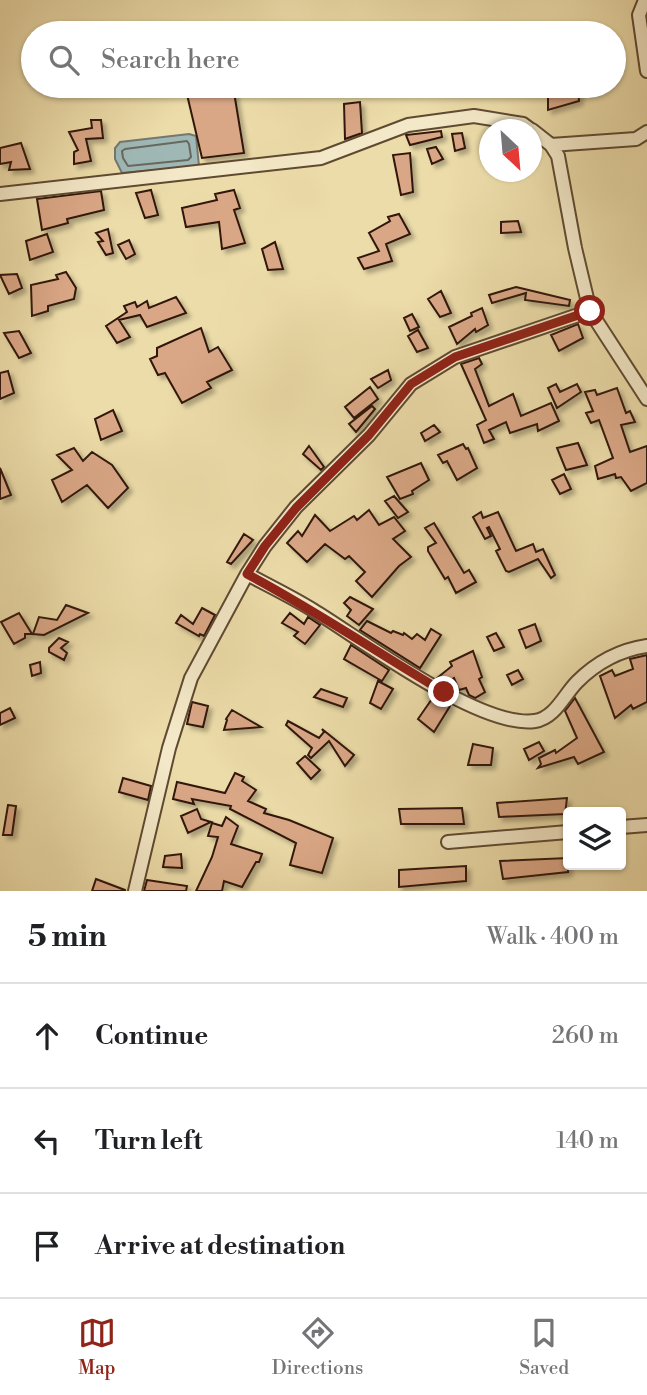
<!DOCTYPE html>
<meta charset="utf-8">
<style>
body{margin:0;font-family:"Libre Bodoni",serif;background:#f6f6f6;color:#202124}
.controls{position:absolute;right:21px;bottom:21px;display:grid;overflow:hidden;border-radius:7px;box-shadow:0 2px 5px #0004}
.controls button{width:63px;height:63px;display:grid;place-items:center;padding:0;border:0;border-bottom:2px solid #e0e0e0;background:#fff;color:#202124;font:35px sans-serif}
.compass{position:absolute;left:479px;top:119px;width:63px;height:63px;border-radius:50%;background:#fff;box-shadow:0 2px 5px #0004;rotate:154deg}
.stop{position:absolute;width:21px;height:21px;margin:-16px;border:5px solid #8f2418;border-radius:50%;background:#fff}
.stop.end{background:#8f2418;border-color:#fff;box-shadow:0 2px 7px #0008}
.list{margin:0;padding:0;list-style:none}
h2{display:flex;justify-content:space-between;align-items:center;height:91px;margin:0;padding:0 28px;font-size:30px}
h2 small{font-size:23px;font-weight:400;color:#757577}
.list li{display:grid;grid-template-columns:46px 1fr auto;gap:21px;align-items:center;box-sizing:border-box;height:105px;padding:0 28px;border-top:2px solid #e0e0e0}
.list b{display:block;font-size:26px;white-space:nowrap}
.list em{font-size:23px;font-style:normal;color:#757577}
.icon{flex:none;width:38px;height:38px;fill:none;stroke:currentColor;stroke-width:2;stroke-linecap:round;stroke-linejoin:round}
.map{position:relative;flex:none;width:647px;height:891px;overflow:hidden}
.search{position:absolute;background:#fff;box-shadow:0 2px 5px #0004;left:21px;right:21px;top:21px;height:77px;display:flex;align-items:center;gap:18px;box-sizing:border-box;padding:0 24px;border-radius:38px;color:#757577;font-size:26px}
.sheet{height:406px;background:#fff}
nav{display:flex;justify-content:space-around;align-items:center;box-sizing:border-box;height:98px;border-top:2px solid #e0e0e0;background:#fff;font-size:19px;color:#757577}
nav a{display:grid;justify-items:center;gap:4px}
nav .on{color:#8f2418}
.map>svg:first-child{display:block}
.water{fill:#9fb8b5;stroke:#737870;stroke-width:2}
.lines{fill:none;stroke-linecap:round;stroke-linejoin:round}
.shore{stroke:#68685f;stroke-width:2}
.building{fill:#daa786;stroke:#301909;stroke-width:2;filter:url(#shadow)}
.street-casing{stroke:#5f4a31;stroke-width:16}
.street{stroke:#f3e8c7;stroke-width:12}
.route{stroke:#8f2418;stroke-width:9}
</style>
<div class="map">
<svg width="647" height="891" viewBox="0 0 647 891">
<defs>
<filter id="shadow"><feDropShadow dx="4" dy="4" stdDeviation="2" flood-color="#0004"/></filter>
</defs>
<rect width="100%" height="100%" fill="#ecdca9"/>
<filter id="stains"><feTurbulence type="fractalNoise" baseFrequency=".00286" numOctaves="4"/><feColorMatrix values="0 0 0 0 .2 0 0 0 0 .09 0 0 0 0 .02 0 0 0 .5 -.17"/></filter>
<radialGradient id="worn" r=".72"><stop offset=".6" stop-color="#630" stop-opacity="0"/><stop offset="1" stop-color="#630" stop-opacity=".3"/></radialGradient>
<path class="water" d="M 189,134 L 196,136 L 199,166 L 122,173 L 115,159 L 115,148 L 120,142 Z"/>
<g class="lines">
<path class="shore" d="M 187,141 L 189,144 L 191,157 L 188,160 L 128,166 L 123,158 L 122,151 L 125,149 Z"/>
</g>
<path class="building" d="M 185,86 L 233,86 L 244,153 L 202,158 Z
M 548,86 L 578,86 L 579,101 L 548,110 Z
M 360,102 L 362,133 L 345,139 L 344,104 Z
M 91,120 L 101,120 L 103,138 L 86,139 L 91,161 L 74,164 L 74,152 L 78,150 L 69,132 L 92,128 Z
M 441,131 L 442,137 L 410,145 L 406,135 Z
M 462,133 L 465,148 L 455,151 L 452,134 Z
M 21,143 L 30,169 L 9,170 L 11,162 L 0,164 L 0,148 Z
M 436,147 L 443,159 L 432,164 L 427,149 Z
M 410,153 L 413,192 L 401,195 L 393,155 Z
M 151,190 L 158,215 L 145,218 L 136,193 Z
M 234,190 L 240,208 L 234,210 L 245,243 L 222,249 L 219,222 L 186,227 L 182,208 L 217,200 L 215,194 Z
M 101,191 L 104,210 L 67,219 L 68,223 L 42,230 L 37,199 Z
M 399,214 L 410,234 L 386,244 L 392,261 L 364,269 L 358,258 L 379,251 L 369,233 L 390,221 L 388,217 Z
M 518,221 L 521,232 L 501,233 L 501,222 Z
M 108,229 L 113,253 L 106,255 L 98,242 L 103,241 L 96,233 Z
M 47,234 L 53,252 L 30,260 L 26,241 Z
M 129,240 L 135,254 L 126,259 L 118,245 Z
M 275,242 L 283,269 L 268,270 L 262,249 Z
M 66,272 L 76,288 L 74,299 L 48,306 L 48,311 L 32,316 L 31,285 L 58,279 L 56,275 Z
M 17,274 L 22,288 L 9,294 L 0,275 Z
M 516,287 L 570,300 L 569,306 L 525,300 L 526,293 L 492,303 L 489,295 Z
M 441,291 L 451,313 L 440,317 L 428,299 Z
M 176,297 L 186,313 L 147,327 L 140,315 L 119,320 L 130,337 L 117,343 L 106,326 L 127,312 L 124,306 L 135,302 L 137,307 L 147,301 L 149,308 Z
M 482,308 L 488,325 L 476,332 L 475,329 L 457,344 L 449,327 L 472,316 L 471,313 Z
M 412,314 L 419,327 L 410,331 L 404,318 Z
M 578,324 L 583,338 L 559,351 L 551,335 Z
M 201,328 L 209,352 L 218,347 L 232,370 L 207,382 L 211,388 L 182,403 L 165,373 L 158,375 L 150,359 L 157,356 L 157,348 Z
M 418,330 L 428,348 L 417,352 L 408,336 Z
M 19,331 L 31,353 L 19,358 L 4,333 Z
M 479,358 L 482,364 L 475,369 L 489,406 L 513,394 L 521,416 L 551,403 L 559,421 L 538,431 L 537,424 L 510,433 L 506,422 L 489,430 L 494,439 L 484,443 L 477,425 L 486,420 L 461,364 Z
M 388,370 L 391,380 L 378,388 L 371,379 Z
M 8,371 L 14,393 L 0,399 L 0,373 Z
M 556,384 L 560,392 L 577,384 L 581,392 L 557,408 L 548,388 Z
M 370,387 L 378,399 L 354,418 L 345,407 Z
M 617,388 L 626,413 L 630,411 L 635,422 L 621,425 L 630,452 L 647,446 L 647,483 L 631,491 L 621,477 L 616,478 L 615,474 L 598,479 L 595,466 L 613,458 L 599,420 L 591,423 L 586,413 L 593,411 L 585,392 L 595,390 L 597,395 Z
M 372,406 L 375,409 L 356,432 L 349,424 Z
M 113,410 L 122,431 L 101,440 L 95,419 Z
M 434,425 L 440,432 L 425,441 L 421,433 Z
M 578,443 L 587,465 L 566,470 L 557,448 Z
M 463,444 L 466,449 L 468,448 L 477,468 L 457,480 L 447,461 L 443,463 L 438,455 Z
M 309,446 L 324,467 L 321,470 L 303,454 Z
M 74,448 L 83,461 L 92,452 L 112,465 L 128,488 L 108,508 L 87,485 L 62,502 L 52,480 L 72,470 L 57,455 Z
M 421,463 L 429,480 L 412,491 L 413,494 L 400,499 L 387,477 Z
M 0,468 L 11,495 L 0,499 Z
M 564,474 L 571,489 L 560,494 L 552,480 Z
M 394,496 L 408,512 L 398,518 L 385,501 Z
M 369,510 L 379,525 L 394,517 L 405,531 L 393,539 L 411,557 L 399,566 L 372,597 L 356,581 L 365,572 L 349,556 L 345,559 L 325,544 L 307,562 L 287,543 L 298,531 L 302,536 L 315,515 L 330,531 L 354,516 L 357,520 Z
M 481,512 L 483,518 L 498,512 L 516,551 L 533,544 L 536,552 L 543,549 L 555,575 L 551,578 L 538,559 L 509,572 L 506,571 L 496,551 L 500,549 L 489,527 L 487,528 L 491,536 L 485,539 L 473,517 Z
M 434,523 L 464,573 L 469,570 L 476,582 L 456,593 L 448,577 L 445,579 L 428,551 L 428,547 L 436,543 L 425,528 Z
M 244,534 L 253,540 L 231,564 L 227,562 Z
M 350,597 L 373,609 L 359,625 L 347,616 L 351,610 L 344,603 Z
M 66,605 L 88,613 L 44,635 L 33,634 L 39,617 L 57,620 Z
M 202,608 L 215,615 L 204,636 L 200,634 L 199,636 L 176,623 L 181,615 L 193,624 Z
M 19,613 L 32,634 L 25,634 L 25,638 L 14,644 L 1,622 Z
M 290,613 L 304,624 L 308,617 L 320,625 L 305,644 L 294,636 L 298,632 L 282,623 Z
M 367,621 L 391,633 L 393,631 L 403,635 L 404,633 L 412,639 L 417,634 L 425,640 L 431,629 L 441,635 L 420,668 L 360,630 Z
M 535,624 L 541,641 L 526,648 L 519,630 Z
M 496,633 L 504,647 L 494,651 L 487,637 Z
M 59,638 L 68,642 L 61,648 L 67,653 L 64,660 L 49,652 L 49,648 Z
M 351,645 L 389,670 L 382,681 L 344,659 Z
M 473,651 L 482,677 L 479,679 L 485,692 L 475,698 L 469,695 L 466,688 L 459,690 L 454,678 L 446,683 L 437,678 L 452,666 L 450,662 Z
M 647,655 L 647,702 L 633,709 L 631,705 L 615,718 L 600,676 L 612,670 L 615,676 L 633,669 L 630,659 Z
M 40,662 L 41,673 L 32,676 L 30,665 Z
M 518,670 L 523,679 L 512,685 L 507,675 Z
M 378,681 L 393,689 L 381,709 L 370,703 Z
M 321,689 L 347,698 L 343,707 L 314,697 Z
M 434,696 L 450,706 L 434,732 L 418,719 Z
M 575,698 L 604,752 L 578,764 L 574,757 L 538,768 L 541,764 L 539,758 L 555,750 L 556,753 L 577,738 L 565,711 Z
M 192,702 L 208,706 L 203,727 L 187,724 Z
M 10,708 L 15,718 L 0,725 L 0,713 Z
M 232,710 L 261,727 L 224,730 L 227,720 L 226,719 Z
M 288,721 L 319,738 L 324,732 L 322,729 L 354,755 L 345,766 L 329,741 L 311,758 L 308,755 L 312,748 L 286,725 Z
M 539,742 L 544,751 L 529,760 L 524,749 Z
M 473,744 L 493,748 L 491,765 L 468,765 Z
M 305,756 L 320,770 L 311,779 L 297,763 Z
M 235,773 L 244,777 L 242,781 L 256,790 L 248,801 L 266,809 L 264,813 L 289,820 L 333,838 L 322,873 L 290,865 L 296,843 L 230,809 L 231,806 L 192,799 L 194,804 L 173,799 L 177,782 L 225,793 Z
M 123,778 L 151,786 L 148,800 L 119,792 Z
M 567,798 L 565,814 L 499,817 L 497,803 Z
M 8,805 L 16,806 L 12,835 L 3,835 Z
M 462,808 L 464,824 L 401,824 L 399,809 Z
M 197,809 L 201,819 L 211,822 L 188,833 L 181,816 Z
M 226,817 L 238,826 L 231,844 L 262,854 L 259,862 L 256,862 L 242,887 L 224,881 L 222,891 L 196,891 L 212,857 L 218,837 L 208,836 L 212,823 L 222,826 Z
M 181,854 L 182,868 L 163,867 L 165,856 Z
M 568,858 L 568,872 L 503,879 L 500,861 Z
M 466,866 L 466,881 L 399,887 L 399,870 Z
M 96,879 L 125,890 L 125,891 L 92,891 Z
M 147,880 L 187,886 L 186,891 L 144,891 Z"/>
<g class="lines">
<g class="street-casing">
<path id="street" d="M 645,0 L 639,15 L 647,71
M 532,130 L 551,145 L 558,156 L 575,248 L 590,311 L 647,399
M 551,145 L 636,139 L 647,132
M 0,194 L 321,158 L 408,125 L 474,116 L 523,124 L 531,130
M 247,574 C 269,586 292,597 313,610 C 361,639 480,729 535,721 C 555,718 564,695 577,682 C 596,663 620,650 647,646
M 621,827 L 647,825
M 448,842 L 568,832
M 135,891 L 169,748 L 191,678 L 247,574 L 265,546 L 296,507 L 369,435 L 411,384 L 455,357 L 590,311"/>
</g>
<use href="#street" class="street"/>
</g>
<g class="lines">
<path class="route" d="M 444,692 C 378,653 315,610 247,574 L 265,546 L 296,508 L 369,435 L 411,384 L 455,357 L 590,311"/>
</g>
<rect width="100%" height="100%" filter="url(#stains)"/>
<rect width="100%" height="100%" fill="url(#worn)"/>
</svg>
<div class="controls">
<button><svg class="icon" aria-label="layers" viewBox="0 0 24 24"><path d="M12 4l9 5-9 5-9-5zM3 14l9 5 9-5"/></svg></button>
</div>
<svg class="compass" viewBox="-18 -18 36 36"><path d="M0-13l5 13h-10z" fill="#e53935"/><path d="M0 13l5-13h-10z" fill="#757577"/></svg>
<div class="stop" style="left:590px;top:311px"></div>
<div class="stop end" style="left:444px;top:692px"></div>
<div class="search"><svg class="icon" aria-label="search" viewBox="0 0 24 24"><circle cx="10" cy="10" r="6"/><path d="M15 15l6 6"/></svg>Search here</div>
</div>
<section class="sheet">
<h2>5 min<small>Walk · 400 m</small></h2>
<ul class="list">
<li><svg class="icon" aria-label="ahead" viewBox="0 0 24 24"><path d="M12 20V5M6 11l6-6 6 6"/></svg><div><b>Continue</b></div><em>260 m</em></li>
<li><svg class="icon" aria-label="left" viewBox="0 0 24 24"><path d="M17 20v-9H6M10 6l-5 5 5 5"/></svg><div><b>Turn left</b></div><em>140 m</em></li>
<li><svg class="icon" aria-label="arrive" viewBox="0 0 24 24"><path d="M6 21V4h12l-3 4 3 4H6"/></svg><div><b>Arrive at destination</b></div></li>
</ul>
</section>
<nav>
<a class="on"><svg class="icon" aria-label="map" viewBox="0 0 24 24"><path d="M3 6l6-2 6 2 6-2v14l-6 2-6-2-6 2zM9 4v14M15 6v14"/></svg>Map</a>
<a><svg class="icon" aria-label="directions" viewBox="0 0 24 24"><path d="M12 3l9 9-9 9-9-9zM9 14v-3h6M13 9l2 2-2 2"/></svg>Directions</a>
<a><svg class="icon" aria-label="saved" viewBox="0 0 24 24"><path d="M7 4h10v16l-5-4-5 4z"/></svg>Saved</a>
</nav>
